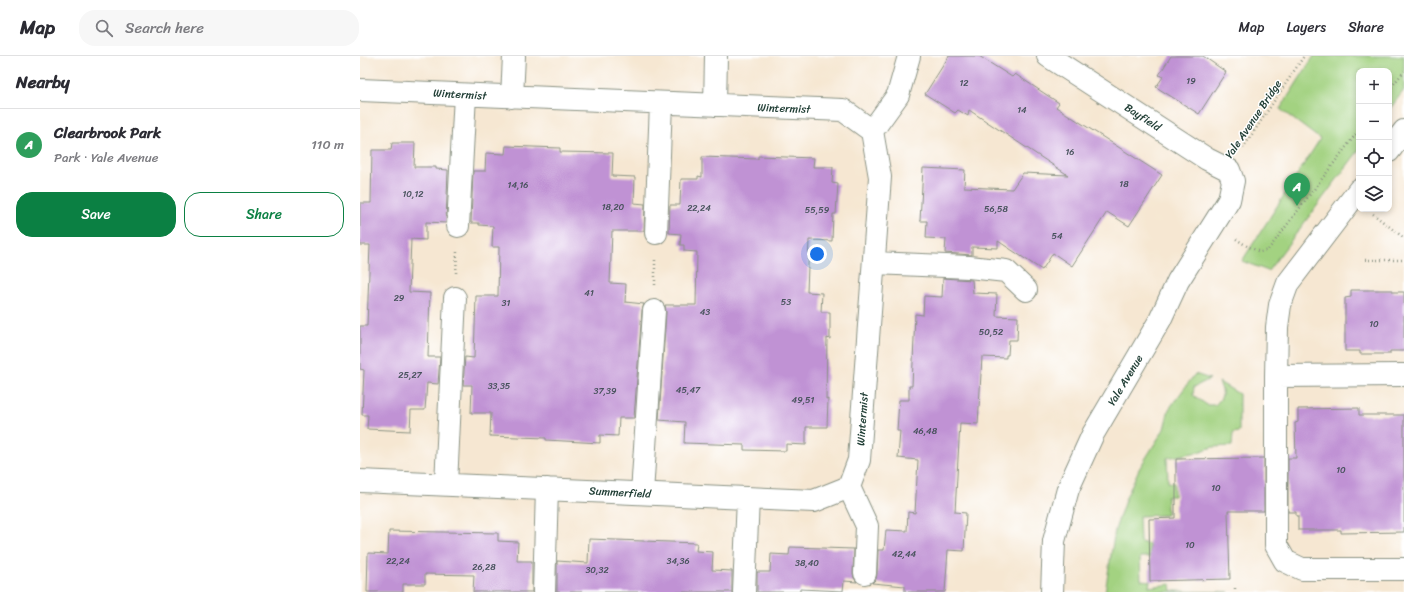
<!DOCTYPE html>
<meta charset="utf-8">
<style>
body{margin:0;font-family:Sriracha,sans-serif;background:#f7f7f7;color:#2b2b33}
.controls{position:absolute;right:12px;top:12px;display:grid;overflow:hidden;border-radius:8px;box-shadow:0 2px 6px #0003}
.controls button{width:36px;height:36px;display:grid;place-items:center;padding:0;border:0;border-bottom:1px solid #e1e1e2;background:#fff;color:#2b2b33;font:20px sans-serif}
.you{position:absolute;left:457px;top:198px;width:14px;height:14px;margin:-10px;border:3px solid #fff;border-radius:50%;background:#1a73e8;box-shadow:0 0 0 6px #1a73e833}
.badge{display:grid;place-items:center;width:26px;height:26px;border-radius:50%;background:#0b8043;color:#fff;font-size:13px;font-weight:700}
.pin{position:absolute;translate:-50% -33px;filter:drop-shadow(0 1px 2px #0008)}
.pin::after{content:'';position:absolute;top:21px;width:14px;height:12px;background:inherit;clip-path:polygon(0 0,100% 0,50% 100%)}
.list{margin:0;padding:0;list-style:none}
h2{display:flex;justify-content:space-between;align-items:center;height:52px;margin:0;padding:0 16px;font-size:17px}
h2 small{font-size:13px;font-weight:400;color:#7c7c81}
.list li{display:grid;grid-template-columns:26px 1fr auto;gap:12px;align-items:center;box-sizing:border-box;height:72px;padding:0 16px;border-top:1px solid #e1e1e2}
.list b{display:block;font-size:15px;white-space:nowrap}
.list p{margin:0;font-size:13px;white-space:nowrap;color:#7c7c81}
.list em{font-size:13px;font-style:normal;color:#7c7c81}
.actions{display:flex;gap:8px;padding:12px 16px}
.actions a{flex:1;padding:9px 0;border:1px solid #0b8043;border-radius:16px;text-align:center;font-size:14px;color:#0b8043}
.actions .main{background:#0b8043;color:#fff}
.icon{flex:none;width:22px;height:22px;fill:none;stroke:currentColor;stroke-width:2;stroke-linecap:round;stroke-linejoin:round}
.map{position:relative;flex:none;width:1044px;height:536px;overflow:hidden}
header{display:flex;align-items:center;gap:24px;box-sizing:border-box;height:56px;padding:0 20px;background:#fff;border-bottom:1px solid #e1e1e2}
header strong{font-size:19px}
nav{display:flex;gap:22px;margin-inline-start:auto;font-size:14px}
.search{width:280px;height:36px;background:#f7f7f7;display:flex;align-items:center;gap:10px;box-sizing:border-box;padding:0 14px;border-radius:16px;color:#7c7c81;font-size:15px}
main{display:flex}
aside{flex:1;background:#fff}
.map>svg:first-child{display:block}
.green{fill:#a3d281;stroke:#61885a}
.building{fill:#c092d4}
.lines{fill:none;stroke-linecap:round;stroke-linejoin:round}
.minor-casing{stroke:#8a9283;stroke-width:24}
.path{stroke:#8a9283;stroke-width:2.5;stroke-dasharray:1 3;stroke-linecap:butt}
.minor{stroke:#fff;stroke-width:22}
.labels{text-anchor:middle;stroke-width:3;stroke-linejoin:round;paint-order:stroke}
.number-label{font-size:9px;fill:#47525c}
.street-label{font-size:11px;fill:#1f3d34;stroke:#fff}
</style>
<header>
<strong>Map</strong>
<div class="search"><svg class="icon" aria-label="search" viewBox="0 0 24 24"><circle cx="10" cy="10" r="6"/><path d="M15 15l6 6"/></svg>Search here</div>
<nav><a>Map</a><a>Layers</a><a>Share</a></nav>
</header>
<main>
<aside>
<h2>Nearby<small></small></h2>
<ul class="list">
<li><span class="badge" style="background:#2e9e5b">A</span><div><b>Clearbrook Park</b><p>Park · Yale Avenue</p></div><em>110 m</em></li>
</ul>
<div class="actions"><a class="main">Save</a><a>Share</a></div>
</aside>
<div class="map">
<svg width="1044" height="536" viewBox="0 0 1044 536">
<rect width="100%" height="100%" fill="#fff"/>
<filter id="ink" filterUnits="userSpaceOnUse"><feTurbulence type="fractalNoise" baseFrequency=".025" numOctaves="2"/><feDisplacementMap in="SourceGraphic" scale="8" xChannelSelector="R" yChannelSelector="G"/><feConvolveMatrix kernelMatrix="1 2 1 2 8 2 1 2 1" color-interpolation-filters="sRGB"/></filter>
<filter id="wash" filterUnits="userSpaceOnUse"><feTurbulence type="fractalNoise" baseFrequency=".012" numOctaves="4" result="noise"/><feDisplacementMap in="SourceGraphic" scale="16" xChannelSelector="R" yChannelSelector="G"/><feGaussianBlur stdDeviation="0.9" result="paint"/><feColorMatrix in="noise" values="0 0 0 0 0 0 0 0 0 0 0 0 0 0 0 0 0 1.4 0 .05"/><feComposite in="paint" operator="in"/></filter>
<g filter="url(#wash)">
<rect width="100%" height="100%" fill="#f6e7d2"/>
<path class="green" d="M 954,0 L 1044,0 L 1044,34 L 1029,54 L 1029,15 L 999,15 L 999,94 L 908,215 L 882,205 L 960,83 L 920,53 Z
M 835,318 L 850,323 L 834,331 L 833,339 L 847,349 L 855,349 C 864,340 864,338 859,326 L 879,338 L 879,376 L 873,377 L 872,390 L 853,391 L 838,396 L 807,402 L 808,426 L 814,427 L 814,440 L 807,440 L 807,459 L 779,460 L 780,486 L 789,488 L 791,501 L 780,501 L 781,524 L 790,525 L 789,531 L 811,528 L 812,535 L 869,536 L 745,536 L 755,474 L 765,444 L 779,413 L 804,373 L 809,353 Z"/>
<g id="blocks">
<path class="building" d="M 589,0 L 619,0 L 652,21 L 655,18 L 699,47 L 696,51 L 802,119 L 769,170 L 747,156 L 712,210 L 693,197 L 682,214 L 638,185 L 638,192 L 612,191 L 612,199 L 585,197 L 586,183 L 566,182 L 567,165 L 560,165 L 563,112 L 605,114 L 604,131 L 652,133 L 663,117 L 708,119 L 609,54 L 608,60 L 598,54 L 595,57 L 565,38 Z
M 811,0 L 843,0 L 866,16 L 839,58 L 796,31 L 803,21 L 799,19 Z
M 32,87 L 55,87 L 54,111 L 76,111 L 76,113 L 88,114 L 86,167 L 66,166 L 66,184 L 51,183 L 49,236 L 70,237 L 68,301 L 80,301 L 78,328 L 67,327 L 65,354 L 51,354 L 50,375 L 7,373 L 8,359 L 2,359 L 4,314 L 0,313 L 0,270 L 7,270 L 10,189 L 0,189 L 0,147 L 11,147 L 12,94 L 31,94 Z
M 146,90 L 200,92 L 200,96 L 253,97 L 252,120 L 275,121 L 274,147 L 285,148 L 284,175 L 252,175 L 250,227 L 266,228 L 265,246 L 284,248 L 282,254 L 274,362 L 259,362 L 258,380 L 240,379 L 240,387 L 186,384 L 186,382 L 130,380 L 131,357 L 111,357 L 112,329 L 103,329 L 105,301 L 114,302 L 116,240 L 138,240 L 139,191 L 132,191 L 133,170 L 119,169 L 119,167 L 111,167 L 113,115 L 125,115 L 126,97 L 145,98 Z
M 398,100 L 454,102 L 453,111 L 473,111 L 472,127 L 478,128 L 476,158 L 473,158 L 472,185 L 449,184 L 447,236 L 462,237 L 461,256 L 470,256 L 470,283 L 467,282 L 466,344 L 468,343 L 467,371 L 446,371 L 446,389 L 426,388 L 426,395 L 384,394 L 384,389 L 324,387 L 325,366 L 299,364 L 306,256 L 305,249 L 336,249 L 337,196 L 324,195 L 324,189 L 320,189 L 321,178 L 309,177 L 310,149 L 320,149 L 321,123 L 338,123 L 338,120 L 342,121 L 342,101 L 398,103 Z
M 583,222 L 612,224 L 613,237 L 637,238 L 636,260 L 658,261 L 657,284 L 649,284 L 648,299 L 646,299 L 646,302 L 622,301 L 618,368 L 600,367 L 595,456 L 606,457 L 604,495 L 588,494 L 585,536 L 545,536 L 545,530 L 512,527 L 516,523 L 517,518 L 518,494 L 524,494 L 526,474 L 547,475 L 548,456 L 555,457 L 558,404 L 538,402 L 540,375 L 537,375 L 539,344 L 549,344 L 549,330 L 552,330 L 555,258 L 563,259 L 564,240 L 582,241 Z
M 991,234 L 1033,234 L 1033,236 L 1044,236 L 1044,295 L 1030,295 L 1030,298 L 1000,298 L 1000,295 L 985,295 L 985,242 L 991,241 Z
M 999,352 L 999,359 L 1044,359 L 1044,476 L 981,477 L 981,474 L 938,474 L 938,460 L 936,460 L 936,456 L 928,456 L 928,402 L 936,402 L 935,367 L 938,366 L 938,353 Z
M 904,402 L 904,455 L 868,455 L 870,523 L 790,525 L 789,463 L 815,462 L 815,448 L 816,449 L 816,403 Z
M 29,475 L 138,477 L 138,485 L 158,486 L 157,505 L 172,505 L 172,536 L 113,536 L 114,519 L 65,518 L 65,528 L 43,528 L 43,536 L 7,536 L 8,497 L 28,498 Z
M 229,483 L 337,487 L 336,495 L 353,496 L 352,514 L 372,515 L 372,536 L 197,536 L 197,505 L 228,507 Z
M 430,491 L 494,493 L 493,517 L 494,522 L 497,526 L 484,525 L 483,535 L 440,533 L 440,536 L 397,536 L 397,516 L 410,516 L 411,498 L 429,499 Z"/>
</g>
</g>
<g filter="url(#ink)">
<use href="#blocks" fill-opacity="0" stroke="#8a9283" stroke-width="1"/>
<g class="lines">
<g class="minor-casing">
<path id="minor" d="M 688,0 L 847,103 L 869,114 L 873,125 L 869,144 L 818,225 L 800,264 L 733,378 L 708,433 L 694,485 L 692,536
M 0,34 L 483,54 L 512,75 L 520,121 L 499,404 L 489,431 L 454,445 L 0,425
M 152,41 L 154,0
M 355,49 L 356,0
M 512,75 L 538,39 L 549,0
M 1029,95 L 1044,75
M 999,134 L 928,227 L 920,249 L 917,271 L 916,320 L 916,489 L 925,505 L 942,513 L 1044,513
M 98,170 L 105,39
M 296,177 L 301,47
M 514,207 L 609,211 L 646,215 L 666,234
M 916,320 L 1044,319
M 86,428 L 95,242
M 489,431 L 507,470 L 505,517
M 282,437 L 294,255
M 184,536 L 187,433
M 384,536 L 388,442"/>
</g>
<path class="path" d="M 1029,34 L 1044,15
M 883,92 L 944,0
M 1013,158 L 1044,182
M 876,183 L 887,190 L 900,196 L 908,194 L 999,74
M 1005,204 L 1044,204
M 96,217 L 97,196
M 295,229 L 295,204
M 875,532 L 875,536"/>
<use href="#minor" class="minor"/>
</g>
</g>
<g class="labels">
<g class="number-label">
<text x="831" y="28">19</text>
<text x="604" y="30">12</text>
<text x="662" y="57">14</text>
<text x="710" y="99">16</text>
<text x="764" y="131">18</text>
<text x="158" y="132">14,16</text>
<text x="53" y="141">10,12</text>
<text x="253" y="154">18,20</text>
<text x="339" y="155">22,24</text>
<text x="636" y="156">56,58</text>
<text x="457" y="157">55,59</text>
<text x="697" y="183">54</text>
<text x="229" y="240">41</text>
<text x="39" y="245">29</text>
<text x="426" y="249">53</text>
<text x="146" y="250">31</text>
<text x="345" y="259">43</text>
<text x="1014" y="271">10</text>
<text x="631" y="279">50,52</text>
<text x="50" y="322">25,27</text>
<text x="139" y="333">33,35</text>
<text x="328" y="337">45,47</text>
<text x="245" y="338">37,39</text>
<text x="443" y="347">49,51</text>
<text x="565" y="378">46,48</text>
<text x="981" y="417">10</text>
<text x="856" y="435">10</text>
<text x="830" y="492">10</text>
<text x="544" y="501">42,44</text>
<text x="38" y="508">22,24</text>
<text x="318" y="508">34,36</text>
<text x="447" y="510">38,40</text>
<text x="124" y="514">26,28</text>
<text x="237" y="517">30,32</text>
</g>
<g class="street-label">
<text transform="translate(100 38) rotate(3)" y="4">Wintermist</text>
<text transform="translate(424 52) rotate(2)" y="4">Wintermist</text>
<text transform="translate(783 61) rotate(33)" y="4">Bayfield</text>
<text transform="translate(893 63) rotate(-56)" y="4">Yale Avenue Bridge</text>
<text transform="translate(765 324) rotate(-59)" y="4">Yale Avenue</text>
<text transform="translate(502 363) rotate(-86)" y="4">Wintermist</text>
<text transform="translate(260 436) rotate(3)" y="4">Summerfield</text>
</g>
</g>
</svg>
<div class="controls">
<button>+</button>
<button>−</button>
<button><svg class="icon" aria-label="locate" viewBox="0 0 24 24"><circle cx="12" cy="12" r="6"/><path d="M12 2v4M12 18v4M2 12h4M18 12h4"/></svg></button>
<button><svg class="icon" aria-label="layers" viewBox="0 0 24 24"><path d="M12 4l9 5-9 5-9-5zM3 14l9 5 9-5"/></svg></button>
</div>
<div class="you"></div>
<div class="pin badge" style="left:937px;top:150px;background:#2e9e5b">A</div>
</div>
</main>
